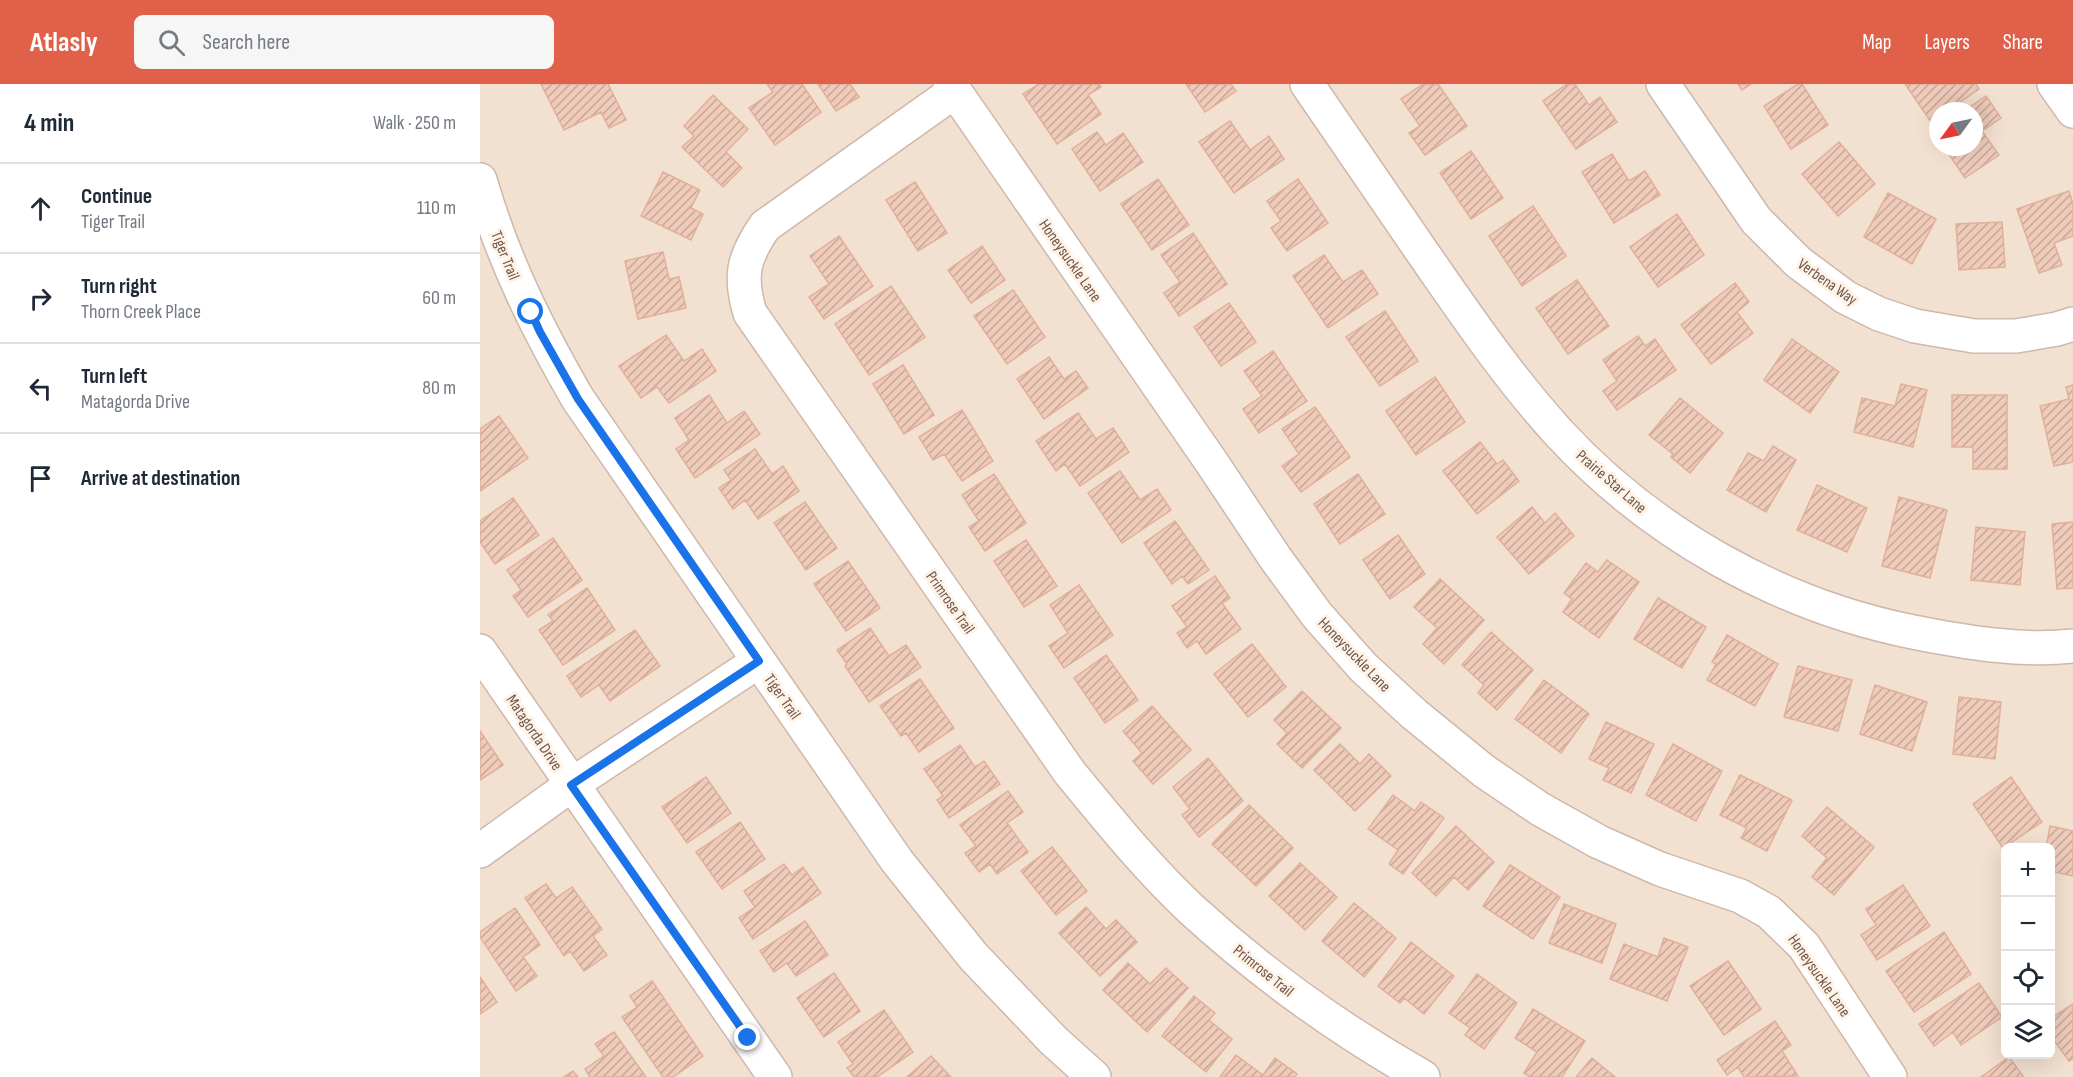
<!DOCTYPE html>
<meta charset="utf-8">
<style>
body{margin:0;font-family:"Sofia Sans Condensed",sans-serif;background:#f6f6f7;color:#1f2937}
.controls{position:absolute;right:18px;bottom:18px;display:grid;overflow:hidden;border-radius:9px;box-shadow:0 6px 24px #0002}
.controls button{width:54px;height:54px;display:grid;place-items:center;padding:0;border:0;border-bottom:2px solid #e0e1e3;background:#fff;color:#1f2937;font:30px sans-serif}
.compass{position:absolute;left:1449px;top:18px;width:54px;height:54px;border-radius:50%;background:#fff;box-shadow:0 6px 24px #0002;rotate:237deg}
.stop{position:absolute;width:18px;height:18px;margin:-14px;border:4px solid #1a73e8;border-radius:50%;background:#fff}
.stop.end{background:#1a73e8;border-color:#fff;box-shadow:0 2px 6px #0008}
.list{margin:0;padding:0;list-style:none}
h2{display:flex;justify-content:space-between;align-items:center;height:78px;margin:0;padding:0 24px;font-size:26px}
h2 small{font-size:20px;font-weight:400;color:#747a83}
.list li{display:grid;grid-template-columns:39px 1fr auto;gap:18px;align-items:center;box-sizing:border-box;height:90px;padding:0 24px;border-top:2px solid #e0e1e3}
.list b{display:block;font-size:22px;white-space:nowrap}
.list p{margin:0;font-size:20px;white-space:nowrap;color:#747a83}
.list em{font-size:20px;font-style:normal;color:#747a83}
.icon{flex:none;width:33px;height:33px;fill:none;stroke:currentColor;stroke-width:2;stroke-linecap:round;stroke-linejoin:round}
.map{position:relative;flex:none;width:1593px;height:993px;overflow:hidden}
header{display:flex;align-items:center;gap:36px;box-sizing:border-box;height:84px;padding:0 30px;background:#e1604a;color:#fff}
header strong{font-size:28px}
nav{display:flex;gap:33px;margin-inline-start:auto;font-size:21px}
.search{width:420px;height:54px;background:#f6f6f7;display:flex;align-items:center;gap:15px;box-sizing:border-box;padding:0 21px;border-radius:9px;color:#747a83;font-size:22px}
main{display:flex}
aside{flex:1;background:#fff}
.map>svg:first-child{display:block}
.residential{fill:#f2e0d0;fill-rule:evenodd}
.building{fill:url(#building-hatch);stroke:#e1b09b;stroke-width:1.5}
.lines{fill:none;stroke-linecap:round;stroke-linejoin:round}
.minor-casing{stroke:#ceb8ac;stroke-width:36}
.minor{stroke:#fff;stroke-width:33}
.route{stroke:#1a73e8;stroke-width:8}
.labels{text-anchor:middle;stroke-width:6;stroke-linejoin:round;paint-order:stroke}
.street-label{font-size:16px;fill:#715449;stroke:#fef3e7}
</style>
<header>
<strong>Atlasly</strong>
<div class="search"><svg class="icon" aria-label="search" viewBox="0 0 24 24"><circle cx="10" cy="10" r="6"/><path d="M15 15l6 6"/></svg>Search here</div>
<nav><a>Map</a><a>Layers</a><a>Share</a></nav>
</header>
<main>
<aside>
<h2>4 min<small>Walk · 250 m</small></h2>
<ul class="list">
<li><svg class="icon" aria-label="ahead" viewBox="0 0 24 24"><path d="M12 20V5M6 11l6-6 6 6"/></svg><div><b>Continue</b><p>Tiger Trail</p></div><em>110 m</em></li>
<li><svg class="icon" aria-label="right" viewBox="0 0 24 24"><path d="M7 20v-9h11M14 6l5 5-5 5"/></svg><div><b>Turn right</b><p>Thorn Creek Place</p></div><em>60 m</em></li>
<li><svg class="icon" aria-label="left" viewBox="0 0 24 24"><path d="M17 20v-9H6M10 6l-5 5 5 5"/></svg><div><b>Turn left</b><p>Matagorda Drive</p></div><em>80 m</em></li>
<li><svg class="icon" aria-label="arrive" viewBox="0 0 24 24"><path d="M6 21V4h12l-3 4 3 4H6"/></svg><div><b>Arrive at destination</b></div></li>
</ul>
</aside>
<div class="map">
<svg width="1593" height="993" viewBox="0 0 1593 993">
<defs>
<pattern id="building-hatch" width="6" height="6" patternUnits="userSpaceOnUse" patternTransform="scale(1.5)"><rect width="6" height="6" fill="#efcbba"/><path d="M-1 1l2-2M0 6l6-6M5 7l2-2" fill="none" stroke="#c6a799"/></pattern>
</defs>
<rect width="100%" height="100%" fill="#fbefe1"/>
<path class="residential" d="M 0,0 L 1593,0 L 1593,993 L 0,993 ZM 1458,27 L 1494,27 L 1494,63 L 1458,63 ZM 1526,764 L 1570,764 L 1570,970 L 1526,970 Z"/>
<path class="building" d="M 61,0 L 128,0 L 146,36 L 129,44 L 121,28 L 84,46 Z
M 287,0 L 322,0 L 341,28 L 295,61 L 269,24 L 293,8 Z
M 338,0 L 370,0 L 379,13 L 356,27 Z
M 559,0 L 619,0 L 621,3 L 608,11 L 621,30 L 577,60 L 543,10 Z
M 706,0 L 751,0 L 756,7 L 725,28 Z
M 943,0 L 958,0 L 987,42 L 945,71 L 929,49 L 940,42 L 921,15 Z
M 1087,0 L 1095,0 L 1109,21 L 1120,13 L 1137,38 L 1096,65 L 1063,17 Z
M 1258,0 L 1271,0 L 1262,6 Z
M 1318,0 L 1322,0 L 1348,41 L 1311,65 L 1284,22 Z
M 1425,0 L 1496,0 L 1499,5 L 1467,27 L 1458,27 L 1458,33 L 1451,38 Z
M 233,11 L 268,45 L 246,68 L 262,84 L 243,103 L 202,63 L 214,52 L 204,42 Z
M 1506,12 L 1521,34 L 1502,47 L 1519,71 L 1485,94 L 1464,63 L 1494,63 L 1494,27 L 1484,27 Z
M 750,37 L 770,66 L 789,52 L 804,75 L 754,109 L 719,58 Z
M 617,48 L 626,61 L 643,49 L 663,78 L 620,107 L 592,65 Z
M 1359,58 L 1395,100 L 1358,132 L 1322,90 Z
M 991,67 L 1023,114 L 991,135 L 960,89 Z
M 1132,70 L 1149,97 L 1165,87 L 1180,111 L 1134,139 L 1102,88 Z
M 183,88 L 220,106 L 211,124 L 223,130 L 211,156 L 161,132 Z
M 678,95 L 709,141 L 672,166 L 641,120 Z
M 818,95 L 848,139 L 807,167 L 791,144 L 801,137 L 787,117 Z
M 435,98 L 467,149 L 438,167 L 406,116 Z
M 1589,107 L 1593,120 L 1593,152 L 1574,159 L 1582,181 L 1559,189 L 1537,125 Z
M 1408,109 L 1456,135 L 1432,180 L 1384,153 Z
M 1053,122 L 1086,172 L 1042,202 L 1009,152 Z
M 1197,130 L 1224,171 L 1178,203 L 1150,163 Z
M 1522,138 L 1525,183 L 1479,186 L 1476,140 Z
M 713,149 L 747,200 L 699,232 L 684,209 L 700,198 L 681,171 Z
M 359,152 L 393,202 L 344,235 L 329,213 L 349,200 L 330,172 Z
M 502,162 L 525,196 L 491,219 L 468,186 Z
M 183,168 L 189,195 L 199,193 L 206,224 L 158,235 L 145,177 Z
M 844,171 L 863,198 L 882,186 L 898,210 L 848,244 L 813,192 Z
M 1097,196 L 1129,242 L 1088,270 L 1056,224 Z
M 1255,199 L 1269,218 L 1257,228 L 1273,249 L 1231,280 L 1201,241 Z
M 411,202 L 445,253 L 389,291 L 355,240 Z
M 533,206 L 565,253 L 527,280 L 494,232 Z
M 749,219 L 776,258 L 741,282 L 714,243 Z
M 905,227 L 938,277 L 900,302 L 866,253 Z
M 186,251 L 204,277 L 222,265 L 236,287 L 189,319 L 177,303 L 161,314 L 139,282 Z
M 1158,252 L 1165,262 L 1175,255 L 1196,286 L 1137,326 L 1123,307 L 1137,297 L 1123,276 Z
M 1312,255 L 1359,288 L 1330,329 L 1284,296 Z
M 793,267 L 827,317 L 779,349 L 763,325 L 782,312 L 764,287 Z
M 569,273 L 584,295 L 596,287 L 608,304 L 564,335 L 537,295 Z
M 423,281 L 454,331 L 424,350 L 393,300 Z
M 955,293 L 985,338 L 936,371 L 906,327 Z
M 1421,300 L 1447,306 L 1433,363 L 1374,348 L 1382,314 L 1415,322 Z
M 1593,301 L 1593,378 L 1574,382 L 1560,322 L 1589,315 L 1586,303 Z
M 229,311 L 247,339 L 264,327 L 280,350 L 215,394 L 196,365 L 209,356 L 195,334 Z
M 1472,311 L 1527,311 L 1527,385 L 1493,385 L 1493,363 L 1472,363 Z
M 1200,314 L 1243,349 L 1210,389 L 1191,373 L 1193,370 L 1169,351 Z
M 835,323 L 870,373 L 821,408 L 802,382 L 819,370 L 802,345 Z
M 482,326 L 513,377 L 482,397 L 464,370 L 453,376 L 439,353 Z
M 598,329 L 616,355 L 633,344 L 649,368 L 600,402 L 585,380 L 576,387 L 556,357 Z
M 19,332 L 48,374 L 0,407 L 0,345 Z
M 1000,358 L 1017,380 L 1023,376 L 1039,397 L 997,430 L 963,387 Z
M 1293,362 L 1316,376 L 1286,428 L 1247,406 L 1268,369 L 1284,377 Z
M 275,365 L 292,390 L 303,382 L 319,407 L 278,435 L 265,416 L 253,425 L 239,404 L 251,396 L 244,386 Z
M 640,387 L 660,416 L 677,405 L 691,426 L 642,459 L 608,409 Z
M 514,390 L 546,439 L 505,467 L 489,443 L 499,437 L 482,411 Z
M 878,390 L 905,430 L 860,460 L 834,420 Z
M 1337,401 L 1387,424 L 1367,468 L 1317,446 Z
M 1419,413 L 1467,426 L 1450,494 L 1402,482 Z
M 33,414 L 59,451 L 15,480 L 0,458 L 0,437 Z
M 325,418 L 357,464 L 326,486 L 294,439 Z
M 1052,423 L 1065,439 L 1075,429 L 1094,452 L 1049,490 L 1017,453 Z
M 695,437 L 729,486 L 708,500 L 702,492 L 692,500 L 664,459 Z
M 1593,438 L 1593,504 L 1577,505 L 1572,440 Z
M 1496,443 L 1545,448 L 1540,501 L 1491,496 Z
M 918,451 L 945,490 L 910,515 L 883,476 Z
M 73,454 L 102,496 L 48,533 L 33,512 L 41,506 L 27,486 Z
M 546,456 L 577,502 L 544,523 L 514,477 Z
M 1127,476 L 1159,498 L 1119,554 L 1083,528 L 1092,515 L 1084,509 L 1106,479 L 1118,488 Z
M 368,477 L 400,524 L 366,547 L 334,500 Z
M 735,492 L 750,514 L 742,519 L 761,545 L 726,570 L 717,557 L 707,564 L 697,549 L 707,543 L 692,522 Z
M 960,495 L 1004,536 L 964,580 L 943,560 L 957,544 L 934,523 Z
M 599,501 L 633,551 L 584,584 L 569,562 L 588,549 L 570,521 Z
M 107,504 L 135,546 L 83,581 L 59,546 L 73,537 L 68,531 Z
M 1178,514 L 1226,543 L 1202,584 L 1154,555 Z
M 390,544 L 409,572 L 426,561 L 441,583 L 389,618 L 365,582 L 367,580 L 357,566 Z
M 155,546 L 180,582 L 130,617 L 119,601 L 101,613 L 87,592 Z
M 1011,548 L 1053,586 L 1017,626 L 998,609 L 1004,601 L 982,581 Z
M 1247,551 L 1298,580 L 1275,622 L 1227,596 L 1236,580 L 1232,578 Z
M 772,560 L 806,603 L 768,633 L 734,590 Z
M 626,571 L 658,616 L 625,639 L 594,594 Z
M 1318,582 L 1372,596 L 1358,647 L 1304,633 Z
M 440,595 L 474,644 L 439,668 L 426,649 L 421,652 L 400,622 Z
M 1064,596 L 1109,630 L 1081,669 L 1035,635 Z
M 1395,601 L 1447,618 L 1432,667 L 1380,650 Z
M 822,607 L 861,644 L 822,684 L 797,660 L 807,649 L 794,636 Z
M 1479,613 L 1521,618 L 1515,675 L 1473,670 Z
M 672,622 L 711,666 L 673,700 L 653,677 L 662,669 L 643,647 Z
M 1126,638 L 1174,660 L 1151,709 L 1123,696 L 1129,684 L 1109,675 Z
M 0,647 L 23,681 L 0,696 Z
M 860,660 L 880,680 L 889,670 L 911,692 L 875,727 L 834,686 Z
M 1193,660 L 1242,687 L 1216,737 L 1166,711 Z
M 480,661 L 495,683 L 504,677 L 520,700 L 469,734 L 457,716 L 463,712 L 444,685 Z
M 728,674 L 763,717 L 719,753 L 702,731 L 710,725 L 693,703 Z
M 1260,691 L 1312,716 L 1287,767 L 1261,754 L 1267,744 L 1240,731 Z
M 226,693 L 251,729 L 207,759 L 182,723 Z
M 1531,693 L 1562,738 L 1523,764 L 1493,720 Z
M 528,707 L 543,728 L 527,739 L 548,768 L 517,790 L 510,780 L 499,788 L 485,769 L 496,762 L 480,741 Z
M 913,711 L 935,727 L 941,718 L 964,734 L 923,790 L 909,780 L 918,766 L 888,745 Z
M 769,721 L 813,764 L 776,802 L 732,760 Z
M 1347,723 L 1394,763 L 1354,811 L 1332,793 L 1347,774 L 1322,752 Z
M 260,738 L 285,775 L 242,805 L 216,768 Z
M 976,742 L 1014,778 L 988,806 L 974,793 L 956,812 L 932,789 Z
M 1570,742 L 1593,747 L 1593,792 L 1570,787 L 1570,764 L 1566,764 Z
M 572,763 L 607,807 L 576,831 L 541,787 Z
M 820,779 L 857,813 L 825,846 L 789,812 Z
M 304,780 L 312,791 L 323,783 L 341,809 L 273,855 L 259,834 L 275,823 L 264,807 Z
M 1030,781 L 1080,813 L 1053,855 L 1003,822 Z
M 66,800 L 76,814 L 92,803 L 122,845 L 113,852 L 127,871 L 104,887 L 90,867 L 84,872 L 45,814 Z
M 1423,801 L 1450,842 L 1397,876 L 1381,851 L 1396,841 L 1386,825 Z
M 874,819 L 916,854 L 884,893 L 842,857 Z
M 1084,820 L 1136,840 L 1122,879 L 1069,859 Z
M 606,823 L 626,845 L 636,836 L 657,858 L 620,892 L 579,849 Z
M 35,824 L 60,861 L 43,873 L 57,892 L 36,907 L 0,853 L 0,848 Z
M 325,837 L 348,871 L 316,892 L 307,879 L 294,888 L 280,867 Z
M 1464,848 L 1491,890 L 1434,928 L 1406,887 Z
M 1184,854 L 1208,863 L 1187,917 L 1130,895 L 1144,860 L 1178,873 Z
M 931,858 L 974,892 L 944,930 L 924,914 L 920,919 L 898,902 Z
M 1248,877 L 1281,925 L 1244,951 L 1210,902 Z
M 648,879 L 670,900 L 686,884 L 708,904 L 667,948 L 623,906 Z
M 354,889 L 380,927 L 344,953 L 317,914 Z
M 997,890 L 1037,919 L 1004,965 L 985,951 L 990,944 L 969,929 Z
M 0,893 L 17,918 L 0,930 Z
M 172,897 L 223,972 L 193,993 L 183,993 L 142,933 L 157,923 L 150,912 Z
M 1499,899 L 1522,933 L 1481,961 L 1473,948 L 1454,962 L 1439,940 Z
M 714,912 L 735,929 L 729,936 L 752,955 L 726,988 L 682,952 Z
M 1593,920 L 1593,975 L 1589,977 L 1570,951 L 1570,935 Z
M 1053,925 L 1105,957 L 1082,993 L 1050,993 L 1044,989 L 1057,968 L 1035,954 Z
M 404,926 L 433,968 L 397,993 L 374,993 L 367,984 L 373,980 L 358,958 Z
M 1295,937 L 1311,961 L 1302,967 L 1318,992 L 1264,993 L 1258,983 L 1247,991 L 1237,976 Z
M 134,948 L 166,993 L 110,993 L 105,985 L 124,972 L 115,960 Z
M 756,971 L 783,991 L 795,974 L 817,990 L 815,993 L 740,993 Z
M 451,972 L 471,993 L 427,993 Z
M 1529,973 L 1544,993 L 1501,993 Z
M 1112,974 L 1135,993 L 1096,993 Z
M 93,987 L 98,993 L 84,993 Z"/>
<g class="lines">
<g class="minor-casing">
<path id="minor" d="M 470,0 L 732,379 L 796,475 L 837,531 L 883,583 L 934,630 L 1004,687 L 1060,725 L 1119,758 L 1180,785 L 1260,812 L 1289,828 L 1324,862 L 1410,993
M 827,0 C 867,58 907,116 947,175 C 988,234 1029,294 1078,348 C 1171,449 1298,521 1433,548 C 1483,558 1542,568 1593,562
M 1183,0 L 1276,136 L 1318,178 L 1365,213 L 1399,230 L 1435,242 L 1494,252 L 1536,252 L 1577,245 L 1593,240
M 1574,0 L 1593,27
M 475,7 L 285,142 C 263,174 259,192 270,229 L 590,689 C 629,736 667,784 711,825 C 782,890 860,946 943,993
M 0,96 C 23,176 57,244 98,315 L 417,777 L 493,872 L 573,956 L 614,993
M 0,567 L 295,993
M 0,767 L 91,701 L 279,577"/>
</g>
<use href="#minor" class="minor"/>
</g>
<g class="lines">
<path class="route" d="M 51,228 L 60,248 L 98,315 L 279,577 L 91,701 L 268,954"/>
</g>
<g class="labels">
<g class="street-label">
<text transform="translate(26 171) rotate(68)" y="6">Tiger Trail</text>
<text transform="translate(591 176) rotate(55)" y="6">Honeysuckle Lane</text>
<text transform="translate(1348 197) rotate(35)" y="6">Verbena Way</text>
<text transform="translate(1132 397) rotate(41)" y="6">Prairie Star Lane</text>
<text transform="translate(471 518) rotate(55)" y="6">Primrose Trail</text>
<text transform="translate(875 570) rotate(46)" y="6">Honeysuckle Lane</text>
<text transform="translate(303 612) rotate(55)" y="6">Tiger Trail</text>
<text transform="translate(55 648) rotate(56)" y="6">Matagorda Drive</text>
<text transform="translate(784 886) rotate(39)" y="6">Primrose Trail</text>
<text transform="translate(1340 891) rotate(55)" y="6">Honeysuckle Lane</text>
</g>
</g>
</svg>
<div class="controls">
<button>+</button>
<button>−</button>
<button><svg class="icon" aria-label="locate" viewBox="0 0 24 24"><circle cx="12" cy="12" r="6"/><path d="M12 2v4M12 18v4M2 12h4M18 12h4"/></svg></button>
<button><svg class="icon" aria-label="layers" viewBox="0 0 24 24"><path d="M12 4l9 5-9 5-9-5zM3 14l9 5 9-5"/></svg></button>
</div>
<svg class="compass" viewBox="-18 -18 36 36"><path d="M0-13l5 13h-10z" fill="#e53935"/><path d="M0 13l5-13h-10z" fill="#747a83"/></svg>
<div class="stop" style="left:51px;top:228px"></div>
<div class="stop end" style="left:268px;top:954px"></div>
</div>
</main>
